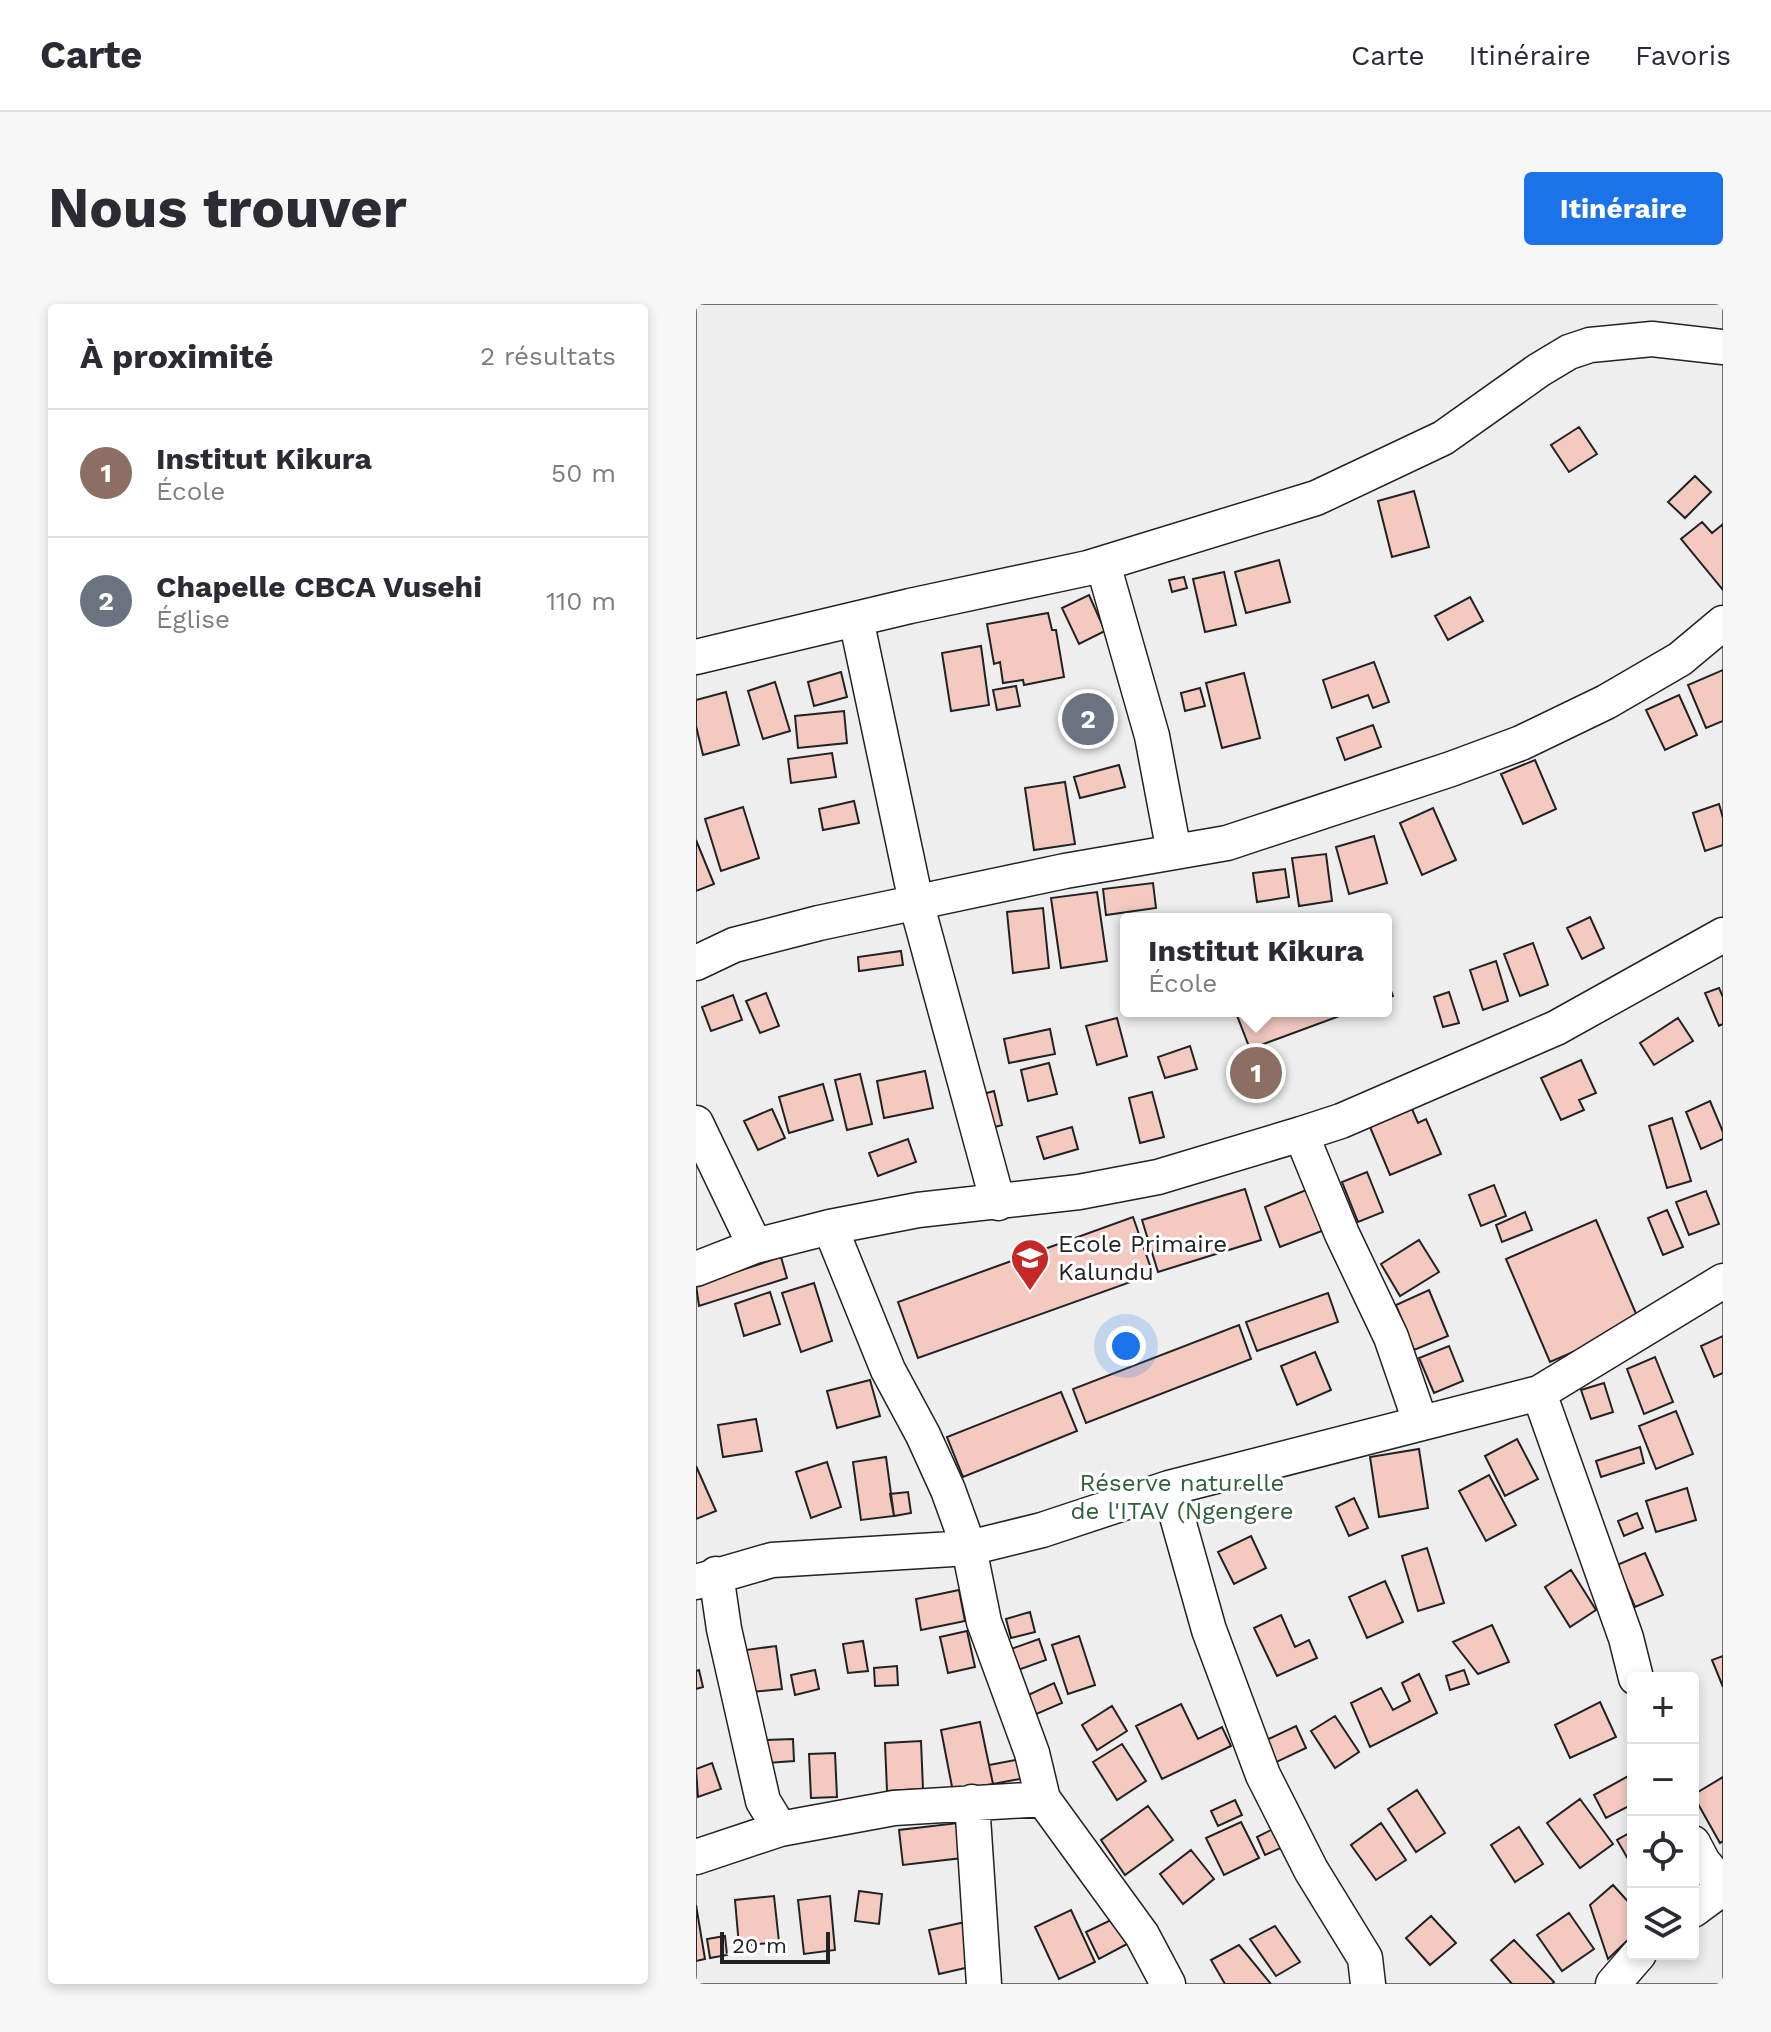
<!DOCTYPE html>
<html lang="fr">
<meta charset="utf-8">
<style>
body{margin:0;font-family:"Work Sans",sans-serif;background:#f7f7f7;color:#2b2b33}
.controls{position:absolute;right:24px;bottom:24px;display:grid;overflow:hidden;border-radius:8px;box-shadow:0 4px 12px #0003}
.controls button{width:72px;height:72px;display:grid;place-items:center;padding:0;border:0;border-bottom:2px solid #e1e1e2;background:#fff;color:#2b2b33;font:40px sans-serif}
.scale{position:absolute;left:24px;bottom:20px;width:110px;box-sizing:border-box;padding-left:8px;border:4px solid #222;border-top:0;font-size:22px;line-height:28px;white-space:nowrap;color:#222;-webkit-text-stroke:6px #fff;paint-order:stroke}
.you{position:absolute;left:430px;top:1042px;width:28px;height:28px;margin:-20px;border:6px solid #fff;border-radius:50%;background:#1a73e8;box-shadow:0 0 0 12px #1a73e833}
.badge{display:grid;place-items:center;width:52px;height:52px;border-radius:50%;background:#1a73e8;color:#fff;font-size:26px;font-weight:700}
.pin{position:absolute;translate:-50% -50%;border:4px solid #fff;box-shadow:0 2px 8px #0006}
.popup{position:absolute;left:424px;top:609px;width:272px;height:104px;box-sizing:border-box;display:grid;place-content:center;border-radius:8px;background:#fff;filter:drop-shadow(0 2px 6px #0005);font-size:26px;white-space:nowrap;color:#7c7c81}
.popup b{font-size:30px;color:#2b2b33}
.popup::after{content:'';position:absolute;left:50%;top:100%;margin-left:-16px;border:16px solid transparent;border-top-color:#fff}
.list{margin:0;padding:0;list-style:none}
h2{display:flex;justify-content:space-between;align-items:center;height:104px;margin:0;padding:0 32px;font-size:34px}
h2 small{font-size:26px;font-weight:400;color:#7c7c81}
.list li{display:grid;grid-template-columns:52px 1fr auto;gap:24px;align-items:center;box-sizing:border-box;height:128px;padding:0 32px;border-top:2px solid #e1e1e2}
.list b{display:block;font-size:30px;white-space:nowrap}
.list p{margin:0;font-size:26px;white-space:nowrap;color:#7c7c81}
.list em{font-size:26px;font-style:normal;color:#7c7c81}
.icon{flex:none;width:44px;height:44px;fill:none;stroke:currentColor;stroke-width:2;stroke-linecap:round;stroke-linejoin:round}
.map{position:relative;flex:none;width:1027px;height:1680px;overflow:hidden;border-radius:8px}
header{display:flex;align-items:center;gap:48px;box-sizing:border-box;height:112px;padding:0 40px;background:#fff;border-bottom:2px solid #e1e1e2}
header strong{font-size:38px}
nav{display:flex;gap:44px;margin-inline-start:auto;font-size:28px}
.intro{display:flex;align-items:center;justify-content:space-between;box-sizing:border-box;height:192px;padding:0 48px}
h1{margin:0;font-size:56px}
.button{padding:20px 36px;border-radius:8px;background:#1a73e8;color:#fff;font-size:28px;font-weight:700}
main{display:flex;gap:48px;padding:0 48px}
aside{flex:1;background:#fff;border-radius:8px;box-shadow:0 4px 12px #0003}
.map>svg:first-child{display:block}
.green{fill:#eee;stroke:#6f6f6f;stroke-width:2;fill-rule:evenodd}
.building{fill:#f3c9c0;stroke:#222;stroke-width:2}
.lines{fill:none;stroke-linecap:round;stroke-linejoin:round}
.minor-casing{stroke:#222;stroke-width:37}
.minor{stroke:#fff;stroke-width:34}
.labels{text-anchor:middle;stroke-width:6;stroke-linejoin:round;paint-order:stroke}
.poi-label{font-size:24px;fill:#222;stroke:#fff;text-anchor:start}
.park-label{font-size:24px;fill:#2f5e38;stroke:#fff}
</style>
<header>
<strong>Carte</strong>
<nav><a>Carte</a><a>Itinéraire</a><a>Favoris</a></nav>
</header>
<div class="intro"><h1>Nous trouver</h1><a class="button">Itinéraire</a></div>
<main>
<aside>
<h2>À proximité<small>2 résultats</small></h2>
<ul class="list">
<li><span class="badge" style="background:#8d6e63">1</span><div><b>Institut Kikura</b><p>École</p></div><em>50 m</em></li>
<li><span class="badge" style="background:#6b7280">2</span><div><b>Chapelle CBCA Vusehi</b><p>Église</p></div><em>110 m</em></li>
</ul>
</aside>
<div class="map">
<svg width="1027" height="1680" viewBox="0 0 1027 1680">
<rect width="100%" height="100%" fill="#fff"/>
<path class="green" d="M 0,0 L 1027,0 L 1027,1680 L 0,1680 ZM 430,615 L 690,615 L 690,707 L 430,707 ZM 937,1374 L 997,1374 L 997,1650 L 937,1650 Z"/>
<path class="building" d="M 883,123 L 901,150 L 873,168 L 855,141 Z
M 999,172 L 1015,188 L 989,214 L 972,198 Z
M 718,187 L 733,243 L 696,253 L 682,197 Z
M 1006,218 L 1016,229 L 1027,220 L 1027,286 L 985,235 Z
M 583,256 L 594,298 L 550,309 L 539,268 Z
M 528,268 L 540,321 L 509,328 L 497,275 Z
M 488,273 L 491,284 L 476,288 L 473,276 Z
M 393,291 L 409,327 L 383,340 L 366,304 Z
M 774,293 L 787,317 L 752,336 L 739,312 Z
M 352,309 L 356,326 L 360,326 L 368,373 L 328,381 L 327,376 L 307,379 L 304,358 L 298,360 L 291,320 Z
M 285,342 L 293,401 L 255,407 L 246,349 Z
M 678,358 L 693,398 L 677,404 L 672,391 L 636,404 L 627,376 Z
M 1027,366 L 1027,417 L 1010,424 L 992,381 Z
M 145,368 L 151,393 L 118,402 L 112,378 Z
M 548,369 L 564,434 L 526,444 L 510,379 Z
M 79,378 L 94,427 L 67,435 L 52,387 Z
M 320,382 L 324,402 L 301,406 L 297,386 Z
M 504,384 L 509,402 L 489,407 L 485,389 Z
M 30,388 L 43,441 L 7,451 L 0,422 L 0,396 Z
M 983,391 L 1001,431 L 969,446 L 950,406 Z
M 148,407 L 151,439 L 102,444 L 99,412 Z
M 677,421 L 685,443 L 649,456 L 641,434 Z
M 136,449 L 140,473 L 95,479 L 92,455 Z
M 839,456 L 860,505 L 827,520 L 805,470 Z
M 423,461 L 429,483 L 384,494 L 378,473 Z
M 369,478 L 379,540 L 338,546 L 329,484 Z
M 158,497 L 163,519 L 127,526 L 123,505 Z
M 1023,500 L 1027,514 L 1027,541 L 1009,547 L 997,509 Z
M 47,503 L 63,554 L 25,567 L 9,515 Z
M 737,504 L 760,556 L 726,571 L 704,519 Z
M 678,532 L 691,579 L 653,590 L 640,543 Z
M 0,536 L 18,580 L 0,587 Z
M 630,550 L 636,597 L 603,602 L 596,554 Z
M 589,565 L 593,593 L 561,598 L 557,569 Z
M 457,579 L 460,604 L 410,611 L 407,585 Z
M 401,588 L 411,657 L 365,664 L 355,594 Z
M 347,604 L 353,664 L 317,669 L 311,608 Z
M 894,613 L 908,644 L 886,655 L 871,624 Z
M 837,639 L 852,681 L 824,692 L 808,650 Z
M 205,647 L 207,661 L 163,667 L 162,653 Z
M 800,657 L 812,697 L 787,706 L 774,666 Z
M 690,674 L 697,692 L 690,695 Z
M 1023,684 L 1027,693 L 1027,720 L 1023,722 L 1009,689 Z
M 753,688 L 763,719 L 747,723 L 738,693 Z
M 70,689 L 83,722 L 64,729 L 50,697 Z
M 37,691 L 46,716 L 15,727 L 6,703 Z
M 545,707 L 657,707 L 554,745 L 540,709 Z
M 421,714 L 431,752 L 401,761 L 390,722 Z
M 982,714 L 997,737 L 958,761 L 944,739 Z
M 354,725 L 359,750 L 313,759 L 308,735 Z
M 494,742 L 501,765 L 469,774 L 462,753 Z
M 885,756 L 900,789 L 883,796 L 888,806 L 865,816 L 845,774 Z
M 353,759 L 361,790 L 332,797 L 325,766 Z
M 229,767 L 237,804 L 188,814 L 181,777 Z
M 164,770 L 176,820 L 151,826 L 139,776 Z
M 127,780 L 137,816 L 93,829 L 83,793 Z
M 298,787 L 306,821 L 288,826 L 280,792 Z
M 456,788 L 468,833 L 444,839 L 433,794 Z
M 1014,797 L 1027,828 L 1027,835 L 1005,845 L 990,808 Z
M 76,805 L 89,834 L 62,846 L 48,817 Z
M 716,805 L 722,819 L 730,815 L 745,850 L 694,871 L 674,823 Z
M 976,814 L 995,877 L 971,884 L 953,822 Z
M 376,823 L 382,845 L 348,855 L 341,833 Z
M 212,835 L 220,858 L 182,872 L 173,849 Z
M 671,868 L 687,908 L 662,918 L 646,878 Z
M 798,881 L 810,912 L 785,922 L 773,891 Z
M 549,885 L 565,936 L 462,968 L 446,916 Z
M 610,886 L 626,927 L 584,943 L 569,903 Z
M 1010,887 L 1023,920 L 993,931 L 980,898 Z
M 971,906 L 987,943 L 967,951 L 952,914 Z
M 829,908 L 836,926 L 806,938 L 800,921 Z
M 437,913 L 457,970 L 222,1054 L 202,998 Z
M 900,916 L 944,1019 L 854,1058 L 810,955 Z
M 723,936 L 743,968 L 704,992 L 685,960 Z
M 85,953 L 91,974 L 3,1002 L 0,981 Z
M 118,979 L 136,1037 L 105,1048 L 86,989 Z
M 733,986 L 752,1032 L 718,1046 L 700,1001 Z
M 74,988 L 84,1020 L 48,1032 L 39,1000 Z
M 632,989 L 642,1018 L 561,1047 L 550,1018 Z
M 543,1021 L 555,1055 L 390,1119 L 377,1085 Z
M 1027,1032 L 1027,1069 L 1018,1073 L 1005,1042 Z
M 753,1042 L 767,1077 L 738,1089 L 723,1054 Z
M 619,1048 L 635,1086 L 601,1101 L 585,1062 Z
M 959,1053 L 977,1098 L 948,1110 L 931,1065 Z
M 174,1076 L 184,1112 L 141,1124 L 131,1087 Z
M 908,1079 L 917,1108 L 895,1115 L 885,1086 Z
M 365,1088 L 381,1127 L 267,1173 L 251,1133 Z
M 980,1107 L 997,1150 L 960,1165 L 943,1122 Z
M 60,1115 L 66,1147 L 27,1153 L 22,1121 Z
M 821,1135 L 842,1175 L 809,1192 L 789,1152 Z
M 944,1143 L 948,1159 L 905,1173 L 900,1157 Z
M 723,1145 L 732,1204 L 683,1213 L 674,1153 Z
M 190,1153 L 198,1212 L 165,1216 L 157,1158 Z
M 131,1158 L 145,1203 L 115,1214 L 100,1168 Z
M 0,1162 L 20,1207 L 0,1215 Z
M 793,1171 L 820,1221 L 790,1237 L 763,1187 Z
M 991,1184 L 1000,1216 L 960,1228 L 950,1197 Z
M 212,1188 L 215,1209 L 198,1212 L 194,1190 Z
M 658,1194 L 672,1224 L 653,1232 L 640,1203 Z
M 941,1209 L 947,1224 L 928,1232 L 922,1217 Z
M 555,1232 L 570,1264 L 538,1280 L 522,1248 Z
M 731,1244 L 748,1299 L 722,1307 L 706,1252 Z
M 949,1249 L 967,1291 L 939,1303 L 921,1261 Z
M 875,1266 L 900,1306 L 874,1323 L 849,1283 Z
M 689,1277 L 707,1318 L 671,1334 L 653,1293 Z
M 263,1286 L 269,1317 L 225,1326 L 220,1295 Z
M 334,1308 L 339,1328 L 315,1334 L 310,1315 Z
M 585,1311 L 599,1343 L 613,1336 L 621,1354 L 581,1372 L 558,1324 Z
M 796,1321 L 813,1358 L 782,1370 L 757,1338 Z
M 271,1327 L 279,1363 L 252,1369 L 244,1333 Z
M 383,1332 L 399,1381 L 372,1390 L 356,1341 Z
M 343,1335 L 350,1356 L 322,1366 L 315,1345 Z
M 167,1337 L 172,1367 L 152,1369 L 147,1340 Z
M 80,1342 L 86,1385 L 55,1388 L 50,1346 Z
M 1027,1352 L 1027,1383 L 1016,1356 Z
M 201,1362 L 202,1381 L 179,1382 L 178,1364 Z
M 3,1366 L 7,1383 L 0,1385 L 0,1367 Z
M 119,1366 L 123,1385 L 99,1391 L 95,1371 Z
M 768,1366 L 773,1380 L 754,1386 L 750,1372 Z
M 723,1370 L 741,1409 L 674,1443 L 655,1399 L 685,1384 L 697,1406 L 714,1397 L 706,1379 Z
M 358,1379 L 366,1399 L 338,1411 L 330,1392 Z
M 904,1398 L 920,1433 L 874,1454 L 859,1421 Z
M 485,1400 L 502,1435 L 526,1423 L 535,1442 L 466,1475 L 440,1422 Z
M 416,1402 L 431,1427 L 401,1446 L 386,1421 Z
M 639,1412 L 663,1448 L 639,1464 L 615,1427 Z
M 284,1418 L 297,1480 L 257,1488 L 245,1426 Z
M 600,1422 L 610,1444 L 574,1461 L 564,1439 Z
M 97,1435 L 98,1457 L 71,1459 L 70,1436 Z
M 225,1437 L 227,1485 L 191,1487 L 189,1439 Z
M 426,1440 L 450,1477 L 421,1496 L 397,1458 Z
M 139,1449 L 141,1493 L 115,1494 L 113,1450 Z
M 325,1455 L 329,1474 L 297,1480 L 293,1461 Z
M 16,1459 L 25,1485 L 2,1493 L 0,1465 Z
M 936,1470 L 937,1500 L 910,1514 L 898,1491 Z
M 1027,1473 L 1027,1537 L 1024,1539 L 997,1491 Z
M 721,1486 L 749,1529 L 720,1548 L 692,1505 Z
M 884,1495 L 917,1540 L 884,1564 L 851,1519 Z
M 539,1496 L 546,1511 L 522,1522 L 515,1507 Z
M 452,1502 L 477,1536 L 429,1571 L 405,1536 Z
M 545,1518 L 563,1554 L 528,1571 L 510,1534 Z
M 262,1519 L 266,1554 L 207,1561 L 203,1526 Z
M 685,1519 L 710,1556 L 680,1576 L 655,1541 Z
M 823,1523 L 847,1560 L 819,1578 L 795,1541 Z
M 579,1524 L 587,1543 L 569,1551 L 561,1533 Z
M 937,1527 L 937,1553 L 932,1555 L 921,1536 Z
M 495,1546 L 518,1575 L 487,1600 L 464,1570 Z
M 917,1581 L 937,1603 L 937,1631 L 912,1655 L 894,1601 Z
M 163,1587 L 186,1590 L 183,1620 L 159,1617 Z
M 78,1592 L 83,1638 L 43,1642 L 39,1596 Z
M 134,1592 L 139,1646 L 108,1650 L 102,1596 Z
M 0,1601 L 9,1655 L 0,1657 Z
M 375,1606 L 399,1658 L 363,1675 L 339,1623 Z
M 873,1609 L 898,1645 L 866,1667 L 841,1631 Z
M 735,1612 L 760,1639 L 734,1661 L 710,1634 Z
M 421,1613 L 433,1639 L 403,1655 L 390,1628 Z
M 269,1618 L 278,1662 L 243,1670 L 233,1626 Z
M 579,1622 L 604,1658 L 580,1672 L 554,1635 Z
M 29,1632 L 31,1651 L 14,1654 L 11,1635 Z
M 818,1636 L 858,1678 L 856,1680 L 816,1680 L 795,1656 Z
M 543,1641 L 575,1680 L 529,1680 L 515,1656 Z"/>
<g class="lines">
<g class="minor-casing">
<path id="minor" d="M 407,260 L 456,432 L 478,548
M 160,315 L 220,598 L 302,899
M 0,353 L 214,302 L 392,264 L 620,194 L 747,134 L 843,66 L 873,48 L 894,41 L 956,35 L 1027,43
M 0,659 L 38,641 L 123,619 L 369,567 L 531,539 L 755,465 L 825,439 L 910,398 L 984,355 L 1027,319
M 0,819 L 59,942
M 605,830 L 646,930 L 695,1033 L 724,1117
M 134,923 L 192,1066 L 227,1131 L 252,1186 L 273,1244 L 288,1318 L 336,1449 L 347,1495 L 446,1631 L 472,1680
M 0,965 L 59,942 L 134,923 L 222,906 L 383,888 L 462,873 L 605,830 L 645,817 L 860,724 L 1027,631
M 843,1089 L 930,1334 L 940,1374
M 473,1184 L 513,1326 L 567,1471 L 615,1566 L 669,1654 L 672,1680
M 20,1270 L 28,1325 L 67,1497 L 84,1525
M 0,1278 L 76,1256 L 273,1244 L 346,1226 L 473,1184 L 843,1089 L 1027,977
M 276,1498 L 288,1680
M 997,1539 L 1007,1558 L 1027,1582
M 0,1553 L 84,1525 L 198,1504 L 347,1495
M 997,1606 L 1027,1584
M 917,1680 L 943,1650"/>
</g>
<use href="#minor" class="minor"/>
</g>
<defs>
<g id="school-pin" transform="scale(2)"><path d="M0 17L-7.5 6A9.5 9.5 0 1 1 7.5 6Z" fill="#c62828" stroke="#fff"/><path d="M0-5L7-2L0 1L-7-2ZM-4 1L0 2.5L4 1V4Q0 6-4 4Z" fill="#fff"/></g>
</defs>
<g fill-rule="evenodd">
<use href="#school-pin" x="334" y="954"/>
</g>
<g class="labels">
<g class="poi-label">
<text x="362" y="948">Ecole Primaire<tspan x="362" dy="28">Kalundu</tspan></text>
</g>
<g class="park-label">
<text x="486" y="1187">Réserve naturelle<tspan x="486" dy="28">de l'ITAV (Ngengere</tspan></text>
</g>
</g>
</svg>
<div class="controls">
<button>+</button>
<button>−</button>
<button><svg class="icon" aria-label="locate" viewBox="0 0 24 24"><circle cx="12" cy="12" r="6"/><path d="M12 2v4M12 18v4M2 12h4M18 12h4"/></svg></button>
<button><svg class="icon" aria-label="layers" viewBox="0 0 24 24"><path d="M12 4l9 5-9 5-9-5zM3 14l9 5 9-5"/></svg></button>
</div>
<div class="scale">20 m</div>
<div class="you"></div>
<div class="pin badge" style="left:560px;top:769px;background:#8d6e63">1</div>
<div class="popup"><b>Institut Kikura</b>École</div>
<div class="pin badge" style="left:392px;top:415px;background:#6b7280">2</div>
</div>
</main>
